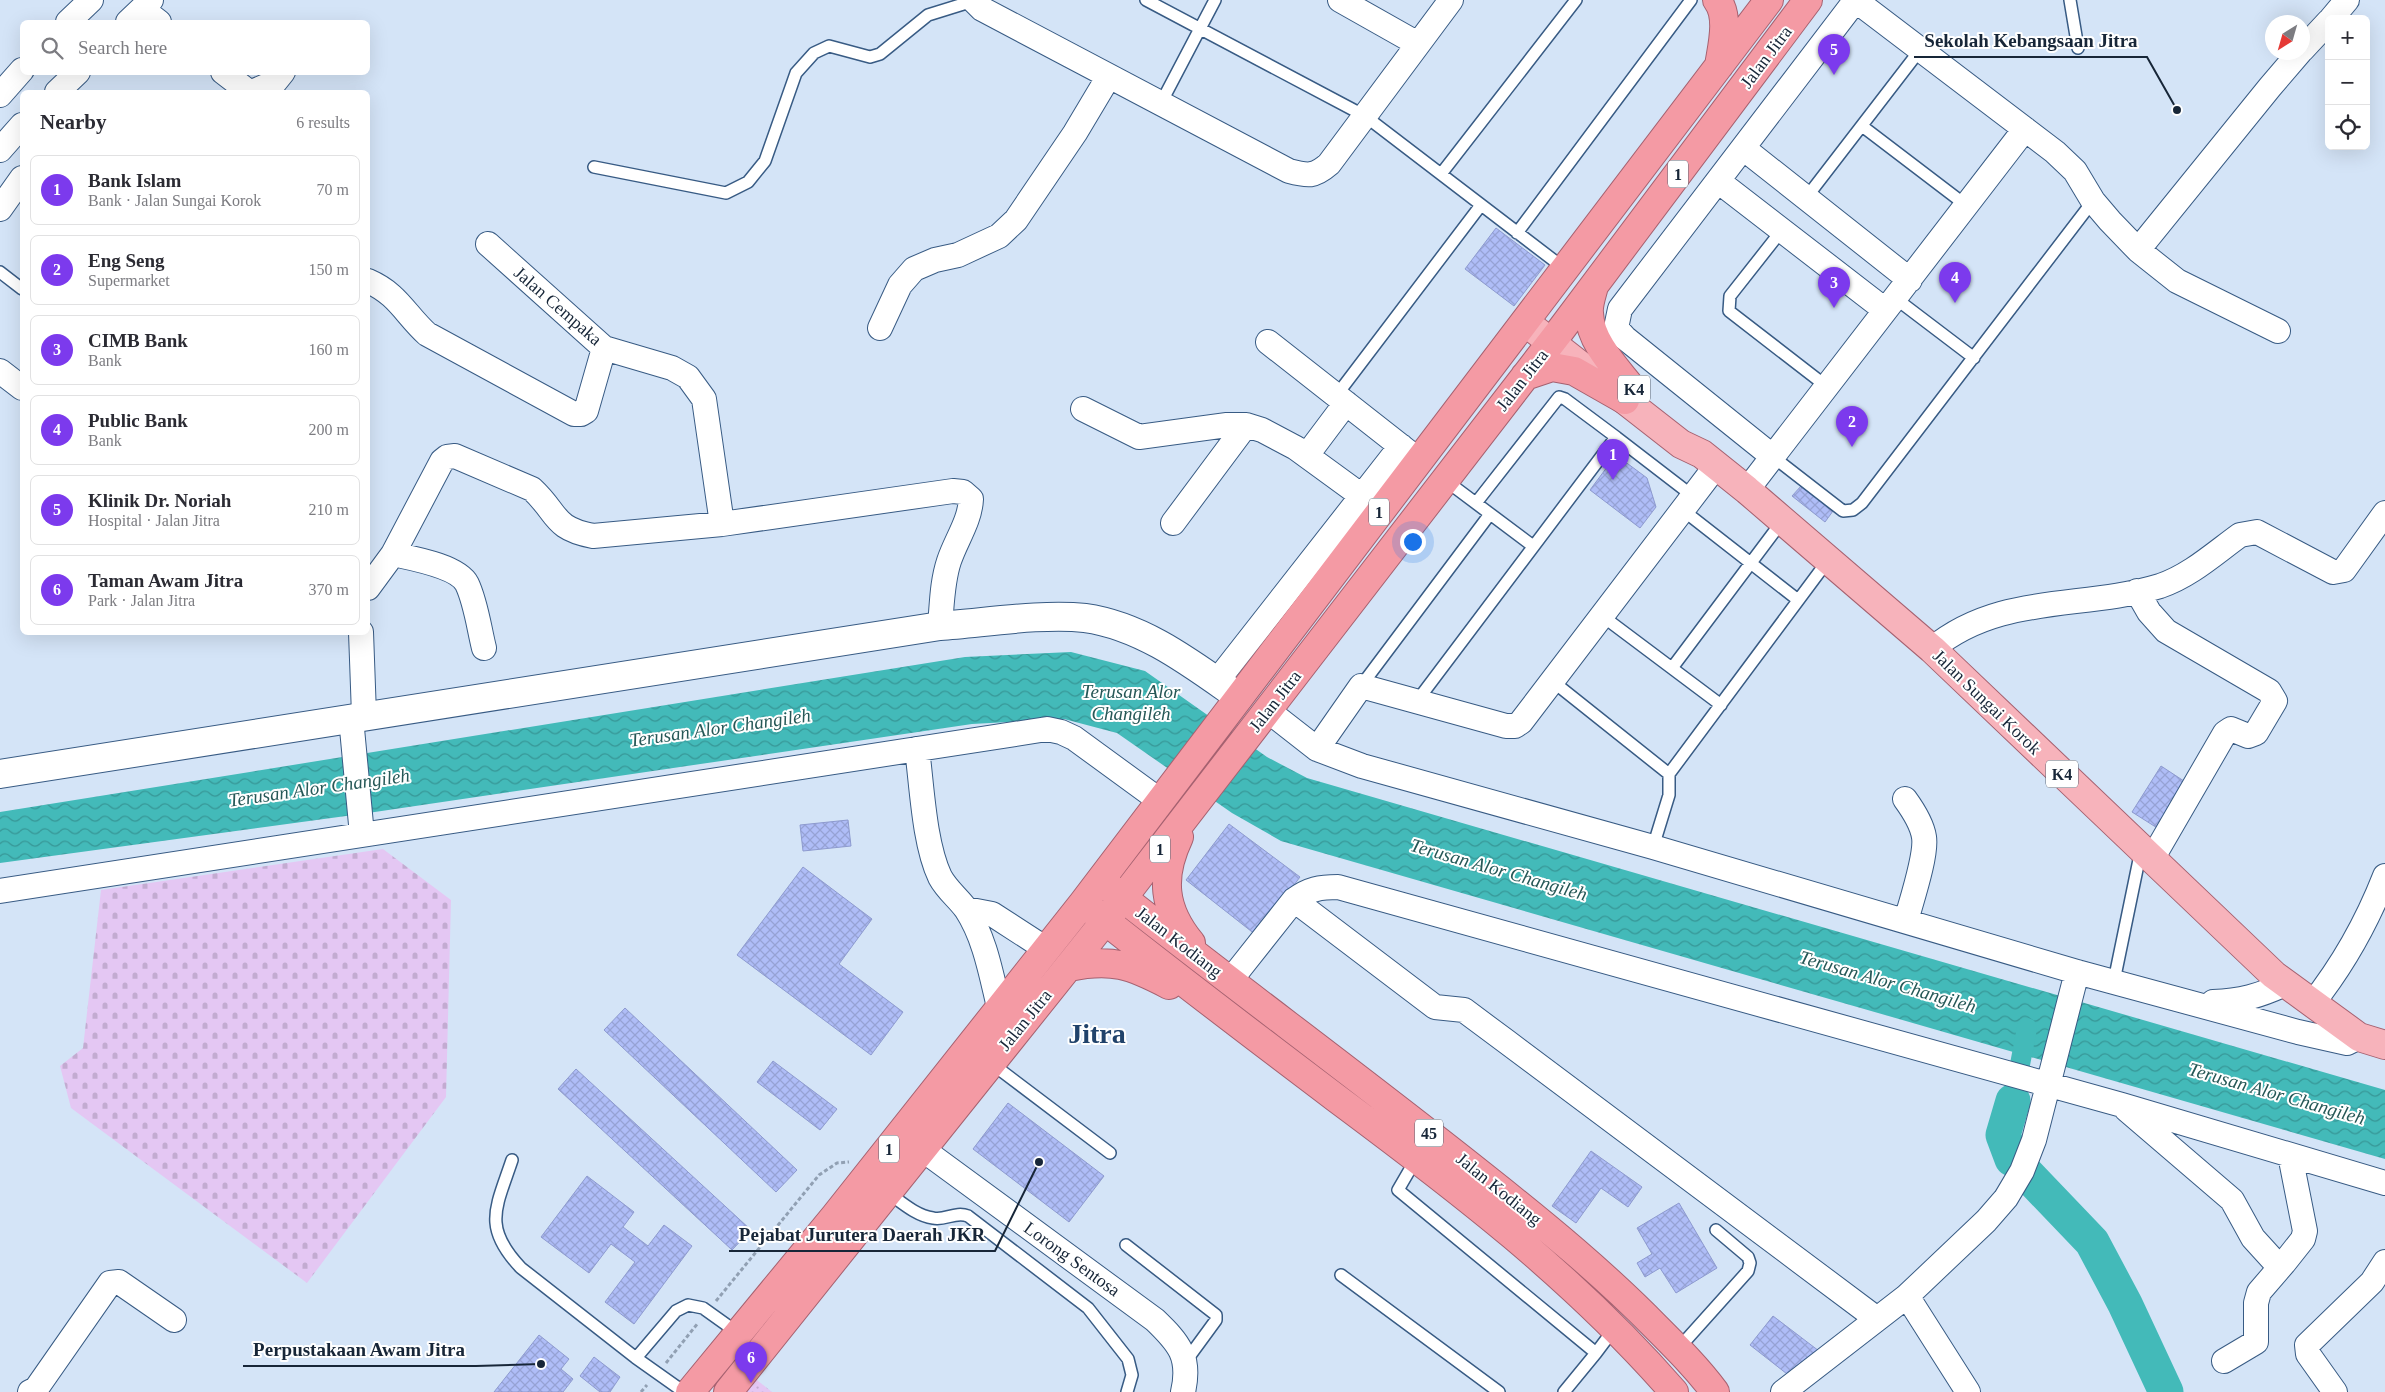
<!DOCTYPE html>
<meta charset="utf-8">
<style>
body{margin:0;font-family:Georgia,serif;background:#f2f2f3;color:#2b2b33}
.controls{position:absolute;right:15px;top:15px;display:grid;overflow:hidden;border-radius:8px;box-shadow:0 5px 20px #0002}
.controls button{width:45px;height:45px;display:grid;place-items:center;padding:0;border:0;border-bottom:1px solid #e1e1e2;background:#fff;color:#2b2b33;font:25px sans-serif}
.compass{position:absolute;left:2265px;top:15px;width:45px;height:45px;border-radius:50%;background:#fff;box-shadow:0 5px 20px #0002;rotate:217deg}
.you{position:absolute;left:1412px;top:541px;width:18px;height:18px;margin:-12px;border:4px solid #fff;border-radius:50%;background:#1a73e8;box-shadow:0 0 0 8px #1a73e833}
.badge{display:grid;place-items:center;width:32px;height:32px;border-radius:50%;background:#7c3aed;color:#fff;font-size:16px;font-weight:700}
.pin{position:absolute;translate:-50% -41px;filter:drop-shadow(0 1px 2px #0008)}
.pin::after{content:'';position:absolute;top:26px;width:18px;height:15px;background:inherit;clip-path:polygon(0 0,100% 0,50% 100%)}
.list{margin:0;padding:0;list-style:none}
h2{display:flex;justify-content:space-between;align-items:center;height:65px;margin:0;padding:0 20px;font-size:21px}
h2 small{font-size:16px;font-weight:400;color:#7c7c81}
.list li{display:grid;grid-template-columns:32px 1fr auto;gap:15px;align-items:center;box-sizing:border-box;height:70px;margin:0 10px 10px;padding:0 10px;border:1px solid #e1e1e2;border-radius:8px}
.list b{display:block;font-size:19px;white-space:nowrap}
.list p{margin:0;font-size:16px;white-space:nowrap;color:#7c7c81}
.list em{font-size:16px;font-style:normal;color:#7c7c81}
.icon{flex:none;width:28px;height:28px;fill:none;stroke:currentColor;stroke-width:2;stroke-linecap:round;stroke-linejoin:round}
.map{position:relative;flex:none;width:2385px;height:1392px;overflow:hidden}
.search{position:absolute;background:#fff;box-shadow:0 5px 20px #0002;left:20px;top:20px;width:350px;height:55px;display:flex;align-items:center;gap:12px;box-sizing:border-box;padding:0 18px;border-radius:8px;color:#7c7c81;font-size:19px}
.panel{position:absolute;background:#fff;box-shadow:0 5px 20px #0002;left:20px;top:90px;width:350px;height:545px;border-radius:8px}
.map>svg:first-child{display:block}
.cemetery{fill:url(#cemetery-stones)}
.park{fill:url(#park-dots)}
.water{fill:url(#water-waves)}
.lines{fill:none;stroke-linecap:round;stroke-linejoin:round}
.canal{stroke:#43bab9;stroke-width:20}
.river{stroke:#43bab9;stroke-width:35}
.building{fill:url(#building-cross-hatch);stroke:#8d9acf}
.service-casing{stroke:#385b84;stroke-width:14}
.minor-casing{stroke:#385b84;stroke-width:26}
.tertiary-casing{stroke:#385b84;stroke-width:30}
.primary-casing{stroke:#a56170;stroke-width:30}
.trunk-casing{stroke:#a56170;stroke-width:30}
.path{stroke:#91a0b3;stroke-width:3;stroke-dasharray:4 2.5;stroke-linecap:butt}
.service{stroke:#fff;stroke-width:11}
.minor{stroke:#fff;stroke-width:24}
.tertiary{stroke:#fff;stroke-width:28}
.primary{stroke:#f7b3bb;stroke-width:28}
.trunk{stroke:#f49aa4;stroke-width:28}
.labels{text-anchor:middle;stroke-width:4;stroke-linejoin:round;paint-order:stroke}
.shield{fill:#fff;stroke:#5d6774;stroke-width:1}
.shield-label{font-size:16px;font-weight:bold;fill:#172638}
.street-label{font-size:18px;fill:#172638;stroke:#fff}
.water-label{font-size:19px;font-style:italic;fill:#265857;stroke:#fff}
.town-label{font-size:28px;font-weight:bold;fill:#20426a;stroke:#fff}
.leader{fill:none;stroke:#172638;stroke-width:2}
.callout-dot{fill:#172638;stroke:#fff;stroke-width:2}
.callout-label{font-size:19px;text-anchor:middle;font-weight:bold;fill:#172638;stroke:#fff;stroke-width:4;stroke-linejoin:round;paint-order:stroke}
</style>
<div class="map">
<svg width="2385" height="1392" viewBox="0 0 2385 1392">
<defs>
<pattern id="cemetery-stones" width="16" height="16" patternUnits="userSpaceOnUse" patternTransform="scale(1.25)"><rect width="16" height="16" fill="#e4c7f3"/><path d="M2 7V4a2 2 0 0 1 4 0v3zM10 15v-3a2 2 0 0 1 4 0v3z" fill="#c3abd1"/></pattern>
<pattern id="park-dots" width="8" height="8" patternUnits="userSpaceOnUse" patternTransform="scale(1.25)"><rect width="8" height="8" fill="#e4c7f3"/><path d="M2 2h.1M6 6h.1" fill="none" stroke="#c3abd1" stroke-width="1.8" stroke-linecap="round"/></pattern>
<pattern id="water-waves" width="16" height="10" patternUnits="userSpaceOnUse" patternTransform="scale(1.25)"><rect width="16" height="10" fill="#43bab9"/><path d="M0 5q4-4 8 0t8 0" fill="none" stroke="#379797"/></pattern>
<pattern id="building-cross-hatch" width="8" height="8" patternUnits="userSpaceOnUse" patternTransform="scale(1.25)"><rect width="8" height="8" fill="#afbdf7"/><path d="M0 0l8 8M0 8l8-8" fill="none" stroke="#96a2d4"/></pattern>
</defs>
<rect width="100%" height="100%" fill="#d4e4f7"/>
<path class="cemetery" d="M 383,849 L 451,900 L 446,1097 L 307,1283 L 71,1108 L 60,1066 L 83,1048 L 101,890 Z"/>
<path class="park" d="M 748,1373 L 772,1392 L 734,1392 Z"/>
<path class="water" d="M 1071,652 L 1145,671 L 1267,757 L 1307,778 L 2385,1090 L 2385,1159 L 1281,841 L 1232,813 L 1117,733 L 1064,719 L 972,724 L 368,813 L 0,863 L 0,812 L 965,657 Z"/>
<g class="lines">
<path class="canal" d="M 2013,1101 L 2027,1028"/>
<path class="river" d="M 2012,1159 L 2003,1135 L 2013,1101
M 2026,1173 L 2092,1242 L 2125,1304 L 2166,1392"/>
</g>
<path class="building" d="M 1496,228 L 1545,265 L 1514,306 L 1465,269 Z
M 1616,455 L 1647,478 L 1656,507 L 1640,528 L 1590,490 Z
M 1801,486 L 1833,511 L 1825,522 L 1792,496 Z
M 2161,766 L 2190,785 L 2162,831 L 2132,812 Z
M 848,820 L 851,846 L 803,851 L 800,825 Z
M 1229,824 L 1300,877 L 1256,935 L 1186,880 Z
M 803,867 L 872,919 L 839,964 L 903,1012 L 871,1055 L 737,955 Z
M 625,1008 L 797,1170 L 776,1192 L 604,1030 Z
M 773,1061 L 837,1109 L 820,1130 L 757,1082 Z
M 576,1069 L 751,1230 L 732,1250 L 558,1089 Z
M 1008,1103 L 1104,1176 L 1069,1222 L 973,1149 Z
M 1591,1151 L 1642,1187 L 1628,1207 L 1601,1188 L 1576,1223 L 1552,1206 Z
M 587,1176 L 634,1212 L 623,1227 L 648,1246 L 664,1225 L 692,1246 L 634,1324 L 605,1302 L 635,1262 L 611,1244 L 589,1273 L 541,1237 Z
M 1679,1203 L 1717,1268 L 1676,1293 L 1660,1268 L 1645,1277 L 1637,1263 L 1652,1254 L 1637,1228 Z
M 1773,1316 L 1819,1351 L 1796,1381 L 1750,1345 Z
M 539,1335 L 569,1359 L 561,1369 L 573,1379 L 563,1392 L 494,1392 Z
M 594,1357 L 620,1377 L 610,1392 L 600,1392 L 580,1376 Z"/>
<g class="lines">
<g class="service-casing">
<path id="service" d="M 1146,0 L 1365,116 L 1565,269
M 2070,0 L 2078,48
M 1161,103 L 1215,0
M 1862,126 L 1967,206
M 594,167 L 726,193 L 748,182 L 765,161 L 796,73 L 814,53 L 829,46 L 870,57 L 880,54 L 928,15 L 973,1
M 1441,174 L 1576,0
M 1806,198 L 1920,50
M 1782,230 L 1730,296 L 1729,311 L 1826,386
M 1517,233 L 1691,0
M 0,272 L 22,289
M 1895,298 L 1974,358
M 1336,396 L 1481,205
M 1616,437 L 1694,497
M 1772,456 L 1843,511 L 1853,510 L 1862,503 L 2093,201
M 1445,480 L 1533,546
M 1684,511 L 1798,600
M 1601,615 L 1721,705
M 1672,668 L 1783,520
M 1551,680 L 1669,774
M 1361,686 L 1490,514
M 1417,701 L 1616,437 L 1565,399 L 1559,397 L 1476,503
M 1653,847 L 1669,795 L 1669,774 L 1829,559
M 2114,981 L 2141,850
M 991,1063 L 1110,1153
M 1416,1159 L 1398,1190 L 1596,1353 L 1564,1392
M 512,1160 C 496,1208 482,1227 521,1268 L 636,1358 L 684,1392
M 887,1192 C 900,1201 916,1216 933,1218 C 945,1221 955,1211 968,1216 L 1088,1308 L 1128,1359 L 1132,1375 L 1127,1392
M 1126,1245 L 1216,1315 L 1216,1320 L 1186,1361
M 1341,1275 L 1499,1392
M 1678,1349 L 1748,1271 L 1750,1263 L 1748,1257 L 1716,1230
M 1596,1353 L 1614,1329
M 636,1358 L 676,1311 L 688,1305 L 703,1308 L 738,1333"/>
</g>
<g class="minor-casing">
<path id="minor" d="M 973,0 L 982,9 L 1289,171 C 1308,176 1314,177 1329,164 L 1451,0
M 1340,0 L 1418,44
M 1855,0 L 2055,152 L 2075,171 L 2093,201 L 2110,221 L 2138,250 L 2177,281 L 2278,331
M 142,9 L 159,22
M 2331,19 L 2347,0
M 68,22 L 91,0
M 128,22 L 151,0
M 2302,50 L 2329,21
M 223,72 L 249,92
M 57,92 L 78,72
M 252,92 L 275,82 L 283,72
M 0,95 L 22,70
M 1743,148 L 1910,280
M 0,150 L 22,125
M 1718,181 L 1885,310
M 0,209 L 22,178
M 488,244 L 604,348 L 672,368 L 688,377 L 704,399 L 722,524
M 2138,250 L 2270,87 L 2300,52
M 368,281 C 398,294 405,314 427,334 L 574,414 L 581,414 L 586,411 L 604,348
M 880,328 L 900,285 L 914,269 L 935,260 L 958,255 L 999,236 L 1016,220 L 1075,133 L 1109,76
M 1268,342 L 1412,455
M 0,371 L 22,388
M 1083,409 L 1139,437 L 1227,425 L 1246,425 L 1262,430 L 1296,448 L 1381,510
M 1307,455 L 1346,403
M 1772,456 L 1625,338 L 1616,328 L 1620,309 L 1855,1
M 1747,490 L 2025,129
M 1173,523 L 1246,425
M 393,554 C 411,558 458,566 467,584 C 476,603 479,628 484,648
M 368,588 L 393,554 L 442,461 L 447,457 L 455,456 L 532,489 C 559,514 552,528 593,536 L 722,524 L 953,491 L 963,492 L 971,499 C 970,521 956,540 949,561 C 942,582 942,604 940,626
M 2137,591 L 2149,612 L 2166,631 L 2269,691 L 2275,701 L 2256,733 L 2248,736 L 2231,729 L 2225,733 L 2152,859
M 361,632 L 364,715
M 1932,649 C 2000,593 2081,610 2160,586 C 2190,576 2215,553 2240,535 L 2257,532 L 2333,572 L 2344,570 L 2385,513
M 1217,681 L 1401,446
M 1267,710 L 1317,749 L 1362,766 L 1653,847 L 2077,972 L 2298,1032 L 2347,1043 L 2359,1037
M 351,718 L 362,835
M 917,749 C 922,787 924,843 940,877 C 947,890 958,898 966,909 C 985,938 991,974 999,1007
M 1317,749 L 1361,686 L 1506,726 L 1515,726 L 1521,722 L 1716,466
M 1905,799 C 1913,810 1922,824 1924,837 C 1927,855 1911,902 1906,921
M 0,891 L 1047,729 L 1061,732 L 1074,738 L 1159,800
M 1294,900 L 1435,1007 L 1464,1010 L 1507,1042 L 1877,1319
M 966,909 L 992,914 L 1046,949
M 1229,982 L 1294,900 C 1309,889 1320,887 1338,887 L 2122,1105 L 2385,1183
M 2213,1002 C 2241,1001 2259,996 2285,984
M 2312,1004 C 2343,965 2367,922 2385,876
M 2127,1110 L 2232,1200 L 2253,1238 L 2273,1260 L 2284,1263 L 2303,1239 L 2305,1231 L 2290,1155
M 922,1149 L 1155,1320 C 1179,1343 1191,1357 1183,1392
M 1907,1296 L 1968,1392
M 2224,1361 L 2256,1342 L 2256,1303 L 2259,1292 L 2284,1263
M 30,1392 L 36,1389 L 110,1283 L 119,1282 L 174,1320
M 1783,1392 L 1907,1296 L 1986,1221 L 2006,1198 L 2022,1171 L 2034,1140 L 2077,972
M 2335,1392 L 2308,1354 L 2307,1345 L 2372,1282 L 2385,1262"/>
</g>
<g class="tertiary-casing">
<path id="tertiary" d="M 0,774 L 940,626 C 983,623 1043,613 1085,618 C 1143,626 1192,664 1239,697"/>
</g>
<g class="primary-casing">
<path id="primary" d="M 1525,322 L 1681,444 L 1702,454 L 1747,490 L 1932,649 L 2274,975 L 2359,1037 L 2385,1045"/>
</g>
<g class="trunk-casing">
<path id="trunk" d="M 1717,0 C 1730,17 1722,46 1719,66
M 1594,286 C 1592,294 1588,305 1589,313 C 1590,341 1614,366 1630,386
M 1525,376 L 1552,367 L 1574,371 L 1625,400
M 1179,837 C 1160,877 1163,909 1191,943
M 1109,887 C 1234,986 1364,1081 1489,1181 C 1547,1227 1604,1274 1656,1327 C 1677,1348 1698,1369 1715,1392
M 1092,910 C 1172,974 1254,1036 1336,1098 C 1457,1188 1574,1277 1674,1392
M 1069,967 C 1112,958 1131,965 1169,985
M 690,1392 L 835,1216 L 1083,903 L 1769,0
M 728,1392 L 1105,921 L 1560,331 L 1808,0"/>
</g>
<path class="path" d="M 716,1301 L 819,1175 L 837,1163 L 849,1162
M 666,1363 L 698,1323
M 641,1392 L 647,1385"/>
<use href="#service" class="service"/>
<use href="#minor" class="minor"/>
<use href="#tertiary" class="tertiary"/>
<use href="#primary" class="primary"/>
<use href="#trunk" class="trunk"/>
</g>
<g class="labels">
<g class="shield">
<rect x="1668" y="160.5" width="20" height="27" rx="4"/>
<rect x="1618" y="375.5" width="32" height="27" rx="4"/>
<rect x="1369" y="498.5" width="20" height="27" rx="4"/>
<rect x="2046" y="760.5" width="32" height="27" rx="4"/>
<rect x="1150" y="835.5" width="20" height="27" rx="4"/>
<rect x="1415" y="1119.5" width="28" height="27" rx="4"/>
<rect x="879" y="1135.5" width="20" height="27" rx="4"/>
</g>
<g class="shield-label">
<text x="1678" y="180">1</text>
<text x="1634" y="395">K4</text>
<text x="1379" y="518">1</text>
<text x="2062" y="780">K4</text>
<text x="1160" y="855">1</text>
<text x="1429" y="1139">45</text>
<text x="889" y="1155">1</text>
</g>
<g class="street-label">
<text transform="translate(1766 57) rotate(-53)" y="6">Jalan Jitra</text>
<text transform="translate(558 306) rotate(41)" y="6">Jalan Cempaka</text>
<text transform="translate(1522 380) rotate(-52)" y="6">Jalan Jitra</text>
<text transform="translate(1275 701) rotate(-52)" y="6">Jalan Jitra</text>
<text transform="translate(1987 702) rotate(44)" y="6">Jalan Sungai Korok</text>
<text transform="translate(1179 942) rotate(38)" y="6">Jalan Kodiang</text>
<text transform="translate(1025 1020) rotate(-51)" y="6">Jalan Jitra</text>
<text transform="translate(1499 1189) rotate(39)" y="6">Jalan Kodiang</text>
<text transform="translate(1072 1259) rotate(36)" y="6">Lorong Sentosa</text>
</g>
<g class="water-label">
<text x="1131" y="698">Terusan Alor<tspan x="1131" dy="22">Changileh</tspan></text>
<text transform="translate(720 727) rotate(-8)" y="7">Terusan Alor Changileh</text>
<text transform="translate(319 787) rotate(-8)" y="7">Terusan Alor Changileh</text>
<text transform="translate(1499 869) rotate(16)" y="7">Terusan Alor Changileh</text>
<text transform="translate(1888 981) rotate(16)" y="7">Terusan Alor Changileh</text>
<text transform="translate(2277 1093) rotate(16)" y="7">Terusan Alor Changileh</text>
</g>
<g class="town-label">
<text x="1097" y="1043">Jitra</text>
</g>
</g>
<path class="leader" d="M2177 110L2147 57H1914M1039 1162L995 1251H729M541 1364L476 1366H243"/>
<g class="callout-dot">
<circle cx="2177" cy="110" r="5"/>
<circle cx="1039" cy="1162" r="5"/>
<circle cx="541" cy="1364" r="5"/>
</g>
<g class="callout-label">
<text x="2031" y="47">Sekolah Kebangsaan Jitra</text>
<text x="862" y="1241">Pejabat Jurutera Daerah JKR</text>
<text x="359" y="1356">Perpustakaan Awam Jitra</text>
</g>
</svg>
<div class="controls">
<button>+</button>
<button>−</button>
<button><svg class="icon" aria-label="locate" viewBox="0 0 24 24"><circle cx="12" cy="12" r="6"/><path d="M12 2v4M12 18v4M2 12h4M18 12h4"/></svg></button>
</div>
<svg class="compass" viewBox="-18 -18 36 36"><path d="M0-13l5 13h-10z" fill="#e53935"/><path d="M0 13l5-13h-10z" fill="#7c7c81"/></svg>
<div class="you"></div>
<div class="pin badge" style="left:1613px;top:480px">1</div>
<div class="pin badge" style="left:1852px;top:447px">2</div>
<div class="pin badge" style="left:1834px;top:308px">3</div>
<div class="pin badge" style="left:1955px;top:303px">4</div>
<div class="pin badge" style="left:1834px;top:75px">5</div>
<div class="pin badge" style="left:751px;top:1383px">6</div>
<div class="search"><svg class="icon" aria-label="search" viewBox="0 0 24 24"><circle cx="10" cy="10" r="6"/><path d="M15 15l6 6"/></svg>Search here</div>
<section class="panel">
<h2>Nearby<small>6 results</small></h2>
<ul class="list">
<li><span class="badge">1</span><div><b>Bank Islam</b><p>Bank · Jalan Sungai Korok</p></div><em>70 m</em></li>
<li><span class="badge">2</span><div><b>Eng Seng</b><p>Supermarket</p></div><em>150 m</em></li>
<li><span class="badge">3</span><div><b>CIMB Bank</b><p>Bank</p></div><em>160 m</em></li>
<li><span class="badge">4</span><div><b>Public Bank</b><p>Bank</p></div><em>200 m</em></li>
<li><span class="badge">5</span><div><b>Klinik Dr. Noriah</b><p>Hospital · Jalan Jitra</p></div><em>210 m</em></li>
<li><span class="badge">6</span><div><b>Taman Awam Jitra</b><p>Park · Jalan Jitra</p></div><em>370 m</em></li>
</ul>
</section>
</div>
